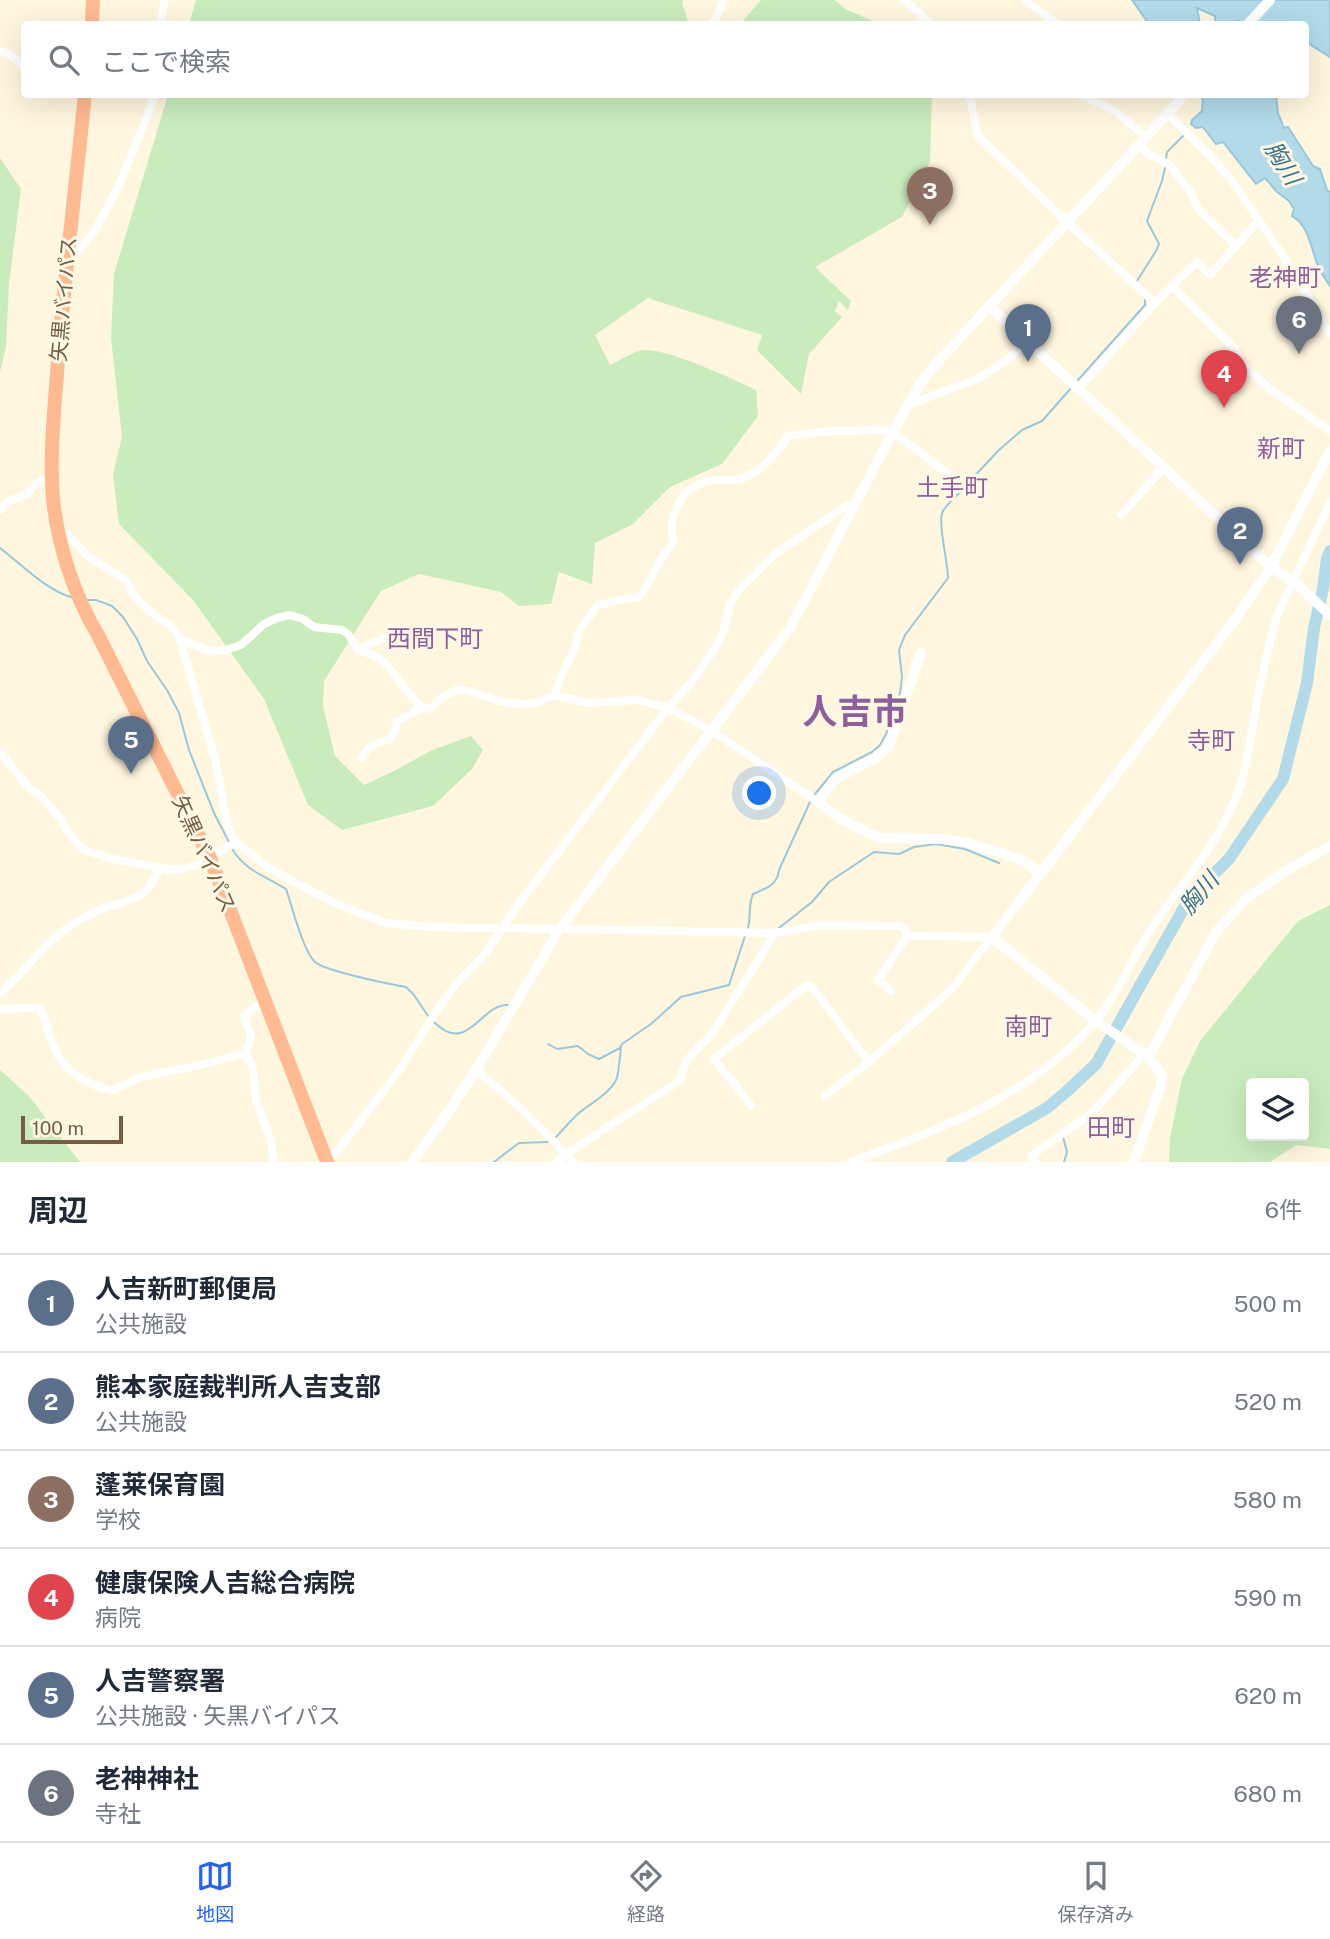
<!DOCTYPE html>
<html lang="ja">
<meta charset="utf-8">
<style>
body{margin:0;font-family:"Public Sans","Noto Sans JP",sans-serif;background:#f6f6f7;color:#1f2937}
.controls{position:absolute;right:21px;bottom:21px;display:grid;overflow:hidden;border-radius:7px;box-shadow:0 7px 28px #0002}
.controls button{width:63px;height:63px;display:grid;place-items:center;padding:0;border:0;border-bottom:2px solid #e0e1e3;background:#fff;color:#1f2937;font:35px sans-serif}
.scale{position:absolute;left:21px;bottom:18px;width:102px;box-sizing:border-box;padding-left:7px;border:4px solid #765c45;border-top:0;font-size:19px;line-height:24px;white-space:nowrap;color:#765c45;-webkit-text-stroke:5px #fff8e7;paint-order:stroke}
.you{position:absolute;left:760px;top:794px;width:24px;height:24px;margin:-18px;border:5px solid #fff;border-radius:50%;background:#1a73e8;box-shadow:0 0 0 10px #1a73e833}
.badge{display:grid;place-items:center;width:46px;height:46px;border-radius:50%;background:#2563eb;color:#fff;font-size:23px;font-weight:700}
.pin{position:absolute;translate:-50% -58px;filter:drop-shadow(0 2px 4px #0008)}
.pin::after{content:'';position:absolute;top:37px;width:24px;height:21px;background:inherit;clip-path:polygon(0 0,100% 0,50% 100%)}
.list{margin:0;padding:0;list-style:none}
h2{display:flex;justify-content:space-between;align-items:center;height:91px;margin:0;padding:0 28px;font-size:30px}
h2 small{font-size:23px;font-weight:400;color:#747a83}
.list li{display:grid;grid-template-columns:46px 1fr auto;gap:21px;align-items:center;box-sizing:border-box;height:98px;padding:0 28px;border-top:2px solid #e0e1e3}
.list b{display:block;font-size:26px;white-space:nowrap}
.list p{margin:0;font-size:23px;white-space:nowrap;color:#747a83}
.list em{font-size:23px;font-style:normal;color:#747a83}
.icon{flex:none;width:38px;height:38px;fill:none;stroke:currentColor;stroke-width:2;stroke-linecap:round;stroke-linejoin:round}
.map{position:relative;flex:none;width:1330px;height:1162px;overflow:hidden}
.search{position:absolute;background:#fff;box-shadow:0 7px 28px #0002;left:21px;right:21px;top:21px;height:77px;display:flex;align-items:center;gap:18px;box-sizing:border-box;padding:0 24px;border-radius:7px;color:#747a83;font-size:26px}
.sheet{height:679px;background:#fff}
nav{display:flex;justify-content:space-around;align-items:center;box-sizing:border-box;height:98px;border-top:2px solid #e0e1e3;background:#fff;font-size:19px;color:#747a83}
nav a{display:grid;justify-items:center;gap:4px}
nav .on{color:#2563eb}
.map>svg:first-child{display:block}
.green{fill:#caecbd;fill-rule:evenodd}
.water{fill:#b2dae9;stroke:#98c8db;stroke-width:2}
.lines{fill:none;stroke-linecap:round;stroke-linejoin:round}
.stream{stroke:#98c8db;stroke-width:2}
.river{stroke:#b2dae9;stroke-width:12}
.street{stroke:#fff;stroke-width:8}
.secondary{stroke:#fff;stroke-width:10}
.highway{stroke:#feba90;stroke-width:14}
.labels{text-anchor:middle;stroke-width:6;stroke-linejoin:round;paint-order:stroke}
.street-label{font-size:21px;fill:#765c45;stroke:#fff8e7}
.water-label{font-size:23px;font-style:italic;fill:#3c758b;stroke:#fff8e7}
.quarter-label{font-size:24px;fill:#8e609a;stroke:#fff8e7}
.town-label{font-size:35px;font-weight:bold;fill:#8e609a;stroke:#fff8e7}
</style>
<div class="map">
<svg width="1330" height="1162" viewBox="0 0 1330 1162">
<rect width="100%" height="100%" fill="#fef6df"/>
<path class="green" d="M 196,0 L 683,0 L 682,3 L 689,24 L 189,24 Z
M 761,0 L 835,0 L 845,9 L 880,24 L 740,24 Z
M 168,95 L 932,95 L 930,161 L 902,217 L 815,267 L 851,301 L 848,310 L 839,301 L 835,311 L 842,317 L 809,354 L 801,394 L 757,350 L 762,335 L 648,298 L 595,335 L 610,365 C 619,361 629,354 639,351 C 660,344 734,380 756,390 L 758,416 L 722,464 L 670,487 L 633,524 L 595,543 L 592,584 L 559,572 L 551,604 L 519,606 L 501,592 L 419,574 L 381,591 L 324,681 L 323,706 L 335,756 L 364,785 L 394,771 L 432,750 L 471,736 L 483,750 L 472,769 L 433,806 L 342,830 L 308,805 L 264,699 L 193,600 L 119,524 L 113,474 L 122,437 L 111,338 L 114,274 Z
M 0,158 L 21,189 L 9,284 L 6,347 L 0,372 Z
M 1330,905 L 1330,1149 L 1296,1145 L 1270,1162 L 1169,1162 L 1170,1138 L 1182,1079 L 1200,1041 L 1298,921 ZM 1251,1083 L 1304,1083 L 1304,1136 L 1251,1136 Z
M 0,1070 L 29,1096 L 80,1162 L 0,1162 Z"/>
<path class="water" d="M 1132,0 L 1330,0 L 1330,57 L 1306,42 L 1306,24 L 1268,24 L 1266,23 L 1256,24 L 1238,21 L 1239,24 L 1215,24 L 1215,16 L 1197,8 L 1200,24 L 1149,24 Z
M 1203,95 L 1276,95 L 1278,113 L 1284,128 L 1288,127 L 1313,166 L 1320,169 L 1327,190 L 1330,192 L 1330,286 C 1326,280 1321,273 1318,266 C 1311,249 1309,225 1292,216 L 1294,209 L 1289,201 L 1276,191 L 1265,178 L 1256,184 L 1223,142 L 1216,144 L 1203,127 L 1196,128 L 1191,124 L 1192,120 L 1202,111 Z"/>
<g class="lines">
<path class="stream" d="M 1166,159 L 1167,152 L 1183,136
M 1137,281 L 1156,251 L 1159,244 L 1147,221 L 1162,181 L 1165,168
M 1078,380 L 1145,305 L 1145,299
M 967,484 L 999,450 L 1022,430 L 1042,421 L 1072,387
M 0,548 C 21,564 48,592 74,598
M 86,600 L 96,600 L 112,606 L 123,617 L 137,639 L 147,661 L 167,690 L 179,713 L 189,750 L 214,813 L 230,844
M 815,794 L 833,772 L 872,752 L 880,745 L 886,734 L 900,693 L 902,677 L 899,650 L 905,635 L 948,578 C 948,562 937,521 943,511 C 948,503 956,496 962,490
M 232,849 C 247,872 264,875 286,889 C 292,906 303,951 315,962 C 325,971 389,984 406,987 L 414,995 L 428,1016
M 748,928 C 751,916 748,905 753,894 C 766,888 777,886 779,870 L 810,802
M 779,928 L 812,902 L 829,882 L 874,852 L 899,854 L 914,847 L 936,844 L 965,849 L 999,863
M 434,1022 C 468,1056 480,1004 508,1005
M 548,1044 L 557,1049 L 578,1046 L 588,1054 L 599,1059 L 620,1048 L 622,1044 L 651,1024 L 681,997 L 729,985 L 745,936
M 556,1137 C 564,1129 571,1120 579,1113 C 591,1103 609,1094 616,1080 C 619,1075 620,1054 621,1047
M 1063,1137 L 1067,1152 L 1064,1162
M 494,1162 L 519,1143 L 548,1142"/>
<path class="river" d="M 952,1162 L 1047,1108 L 1066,1092 L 1096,1064 L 1189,899 L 1229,859 L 1283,779 L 1307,683 L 1314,628 L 1323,589 L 1327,558 L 1330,551"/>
<path class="street" d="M 904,0 L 932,24
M 1025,0 L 1057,24
M 160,24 L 165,0
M 713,24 L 724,0
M 0,51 L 11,55 L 24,67
M 969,94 L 978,136 L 1068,223 L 1155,303
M 1077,94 L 1097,102 L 1115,111 L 1146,137
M 1168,114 L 1213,159 L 1232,181 L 1284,257 L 1330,334
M 1140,144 L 1148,154 L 1170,165 L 1191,193 L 1199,210 L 1236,246
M 74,255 L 94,232 L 118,188 L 149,112 L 155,94
M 1173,287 L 1234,348 L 1242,364 L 1270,389 L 1330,431
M 1079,388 L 1155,303 L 1197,262 L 1210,275 L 1259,220
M 908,405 L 980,378 L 1007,360 L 1027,341
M 0,510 L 8,501 L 27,494 L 38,482 L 52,478
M 1121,515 L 1164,467
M 59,532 L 68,535 L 88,556 L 127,581 L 134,596 L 153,614 L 171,626 L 179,637 L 193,645 L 210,651 L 226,650 L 241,645 L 264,624 L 277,618 L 290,615 L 303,619 L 314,627 L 342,630 L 348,634 L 358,650 L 385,637
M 179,637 L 216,762 L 225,813 L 231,834 L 236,842 L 269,868 L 287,878 L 336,904 L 386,923 L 431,927 L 775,933 L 821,925 L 899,926 L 905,929 L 907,936 L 878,980 L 891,991
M 358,650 C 365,653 374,654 380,659 C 396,672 405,693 422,707
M 554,695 L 563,672 L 575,648 L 580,629 L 598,605 L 624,599 L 639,597 C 650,585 654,568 664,555 C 667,551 672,546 673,541 C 674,538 672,534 672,531 C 671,520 677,504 684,495 C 689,488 704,481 713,480 C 722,479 731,482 740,479 C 762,472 775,455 788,436 L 832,431 L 856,431 L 876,429 L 893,432 L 973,493
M 0,752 L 28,787 L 39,795 L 61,819 L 66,829 L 80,847 L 87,851 L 109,858 L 160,868 L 178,870 L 200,864 L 236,842
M 362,758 C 364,755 366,751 369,748 C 383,736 392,749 397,722 L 422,707 L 430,709 L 441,698 L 456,690 L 465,690 L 500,701 L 521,704 L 537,703 L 554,695 L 588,703 L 638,700 L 668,708 L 712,731 L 818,802
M 907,936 L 992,937
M 0,993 C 23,974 39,949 62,932 C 75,922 90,914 105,908 C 118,903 135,901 145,891 C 151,886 156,875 160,868
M 0,1009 L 40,1008 C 46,1018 47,1029 51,1040 C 61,1070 81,1082 111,1091 L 141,1077 L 201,1065 L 245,1053 C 254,1037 251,1033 243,1017 L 265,1000
M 245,1053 L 253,1068 L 256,1100 L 268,1133 L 272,1147 L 273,1162
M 476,1070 L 522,1109 L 574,1162
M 825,1096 L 869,1062
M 751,1105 L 714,1059 L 807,985 L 811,986 L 869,1062 L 951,990 L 992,937
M 324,1160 L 335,1153 L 342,1145 L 401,1068 L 432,1018 L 456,984 L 485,954 L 517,906 L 668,708 L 692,682 L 717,645 L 723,633 L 731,602 L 737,592 L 774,555 L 844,507 L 855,504
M 556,1162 L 566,1154 L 681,1080 C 681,1061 697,1050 709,1037 C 713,1033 716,1027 719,1023 L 775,933
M 851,1162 C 942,1129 1044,1091 1103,1011 C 1124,983 1136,949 1157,920 C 1185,880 1219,841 1237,795 C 1247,768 1250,740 1255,712 C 1261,679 1268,645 1278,613 L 1330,503
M 1035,1162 L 1032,1155 L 1091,1114 L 1144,1054"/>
<path class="secondary" d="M 1248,24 L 1270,0
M 989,306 L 1271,567 L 1298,585 L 1330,615
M 921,653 L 889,746 L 876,758 L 835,779 L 818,802 L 839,818 L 870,834 L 882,838 L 942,839 L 964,842 L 1020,859 L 1041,873
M 1148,1058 L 1216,932 L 1247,898 L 1287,870 L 1330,846
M 412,1162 L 447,1114 L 476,1070 L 559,930 L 790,628 L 893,432 L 920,384 L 934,366 L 1186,94
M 1134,1162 L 1160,1088 L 1162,1077 L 1156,1066 L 1144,1054 L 1096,1021 L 992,937 L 1234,621 L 1271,567 L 1330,451"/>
<path class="highway" d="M 92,24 L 93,0
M 85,94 C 76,183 65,272 58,360 C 55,406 49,454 53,499 C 58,546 74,595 98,635 L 210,858 L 327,1162"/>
</g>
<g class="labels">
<g class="street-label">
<text transform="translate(64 299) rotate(-85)" y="7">矢黒バイパス</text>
<text transform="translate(204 854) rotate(66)" y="7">矢黒バイパス</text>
</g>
<g class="water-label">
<text transform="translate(1283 163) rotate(58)" y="8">胸川</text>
<text transform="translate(1199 893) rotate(-50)" y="8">胸川</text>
</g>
<g class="quarter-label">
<text x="1285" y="286">老神町</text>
<text x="1281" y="457">新町</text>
<text x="952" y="496">土手町</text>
<text x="435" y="647">西間下町</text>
<text x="1211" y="749">寺町</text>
<text x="1028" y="1035">南町</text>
<text x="1111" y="1136">田町</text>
</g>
<g class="town-label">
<text x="855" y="724">人吉市</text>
</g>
</g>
</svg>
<div class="controls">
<button><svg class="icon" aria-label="layers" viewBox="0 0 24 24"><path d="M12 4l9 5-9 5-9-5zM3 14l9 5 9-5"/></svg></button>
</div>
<div class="scale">100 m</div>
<div class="you"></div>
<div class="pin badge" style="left:1028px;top:362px;background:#5c6f8a">1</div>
<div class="pin badge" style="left:1240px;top:565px;background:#5c6f8a">2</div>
<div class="pin badge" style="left:930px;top:225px;background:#8d6e63">3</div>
<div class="pin badge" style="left:1224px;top:408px;background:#e0444e">4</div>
<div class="pin badge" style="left:131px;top:774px;background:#5c6f8a">5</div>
<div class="pin badge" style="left:1299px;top:354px;background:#6b7280">6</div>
<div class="search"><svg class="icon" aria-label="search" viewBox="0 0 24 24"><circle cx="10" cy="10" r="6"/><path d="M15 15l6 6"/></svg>ここで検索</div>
</div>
<section class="sheet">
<h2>周辺<small>6件</small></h2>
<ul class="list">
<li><span class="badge" style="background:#5c6f8a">1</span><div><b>人吉新町郵便局</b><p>公共施設</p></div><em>500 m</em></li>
<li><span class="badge" style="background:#5c6f8a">2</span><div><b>熊本家庭裁判所人吉支部</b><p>公共施設</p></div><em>520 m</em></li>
<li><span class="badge" style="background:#8d6e63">3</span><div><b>蓬莱保育園</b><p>学校</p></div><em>580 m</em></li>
<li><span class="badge" style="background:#e0444e">4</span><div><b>健康保険人吉総合病院</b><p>病院</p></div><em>590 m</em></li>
<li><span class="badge" style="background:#5c6f8a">5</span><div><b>人吉警察署</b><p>公共施設 · 矢黒バイパス</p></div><em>620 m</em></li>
<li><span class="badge" style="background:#6b7280">6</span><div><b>老神神社</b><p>寺社</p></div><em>680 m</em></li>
</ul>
</section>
<nav>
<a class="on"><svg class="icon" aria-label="map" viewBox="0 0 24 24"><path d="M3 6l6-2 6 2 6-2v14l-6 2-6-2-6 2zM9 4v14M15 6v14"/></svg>地図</a>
<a><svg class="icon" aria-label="directions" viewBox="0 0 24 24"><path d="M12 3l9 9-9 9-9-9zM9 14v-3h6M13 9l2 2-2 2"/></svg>経路</a>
<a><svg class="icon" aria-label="saved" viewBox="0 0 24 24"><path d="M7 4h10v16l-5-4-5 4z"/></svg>保存済み</a>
</nav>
